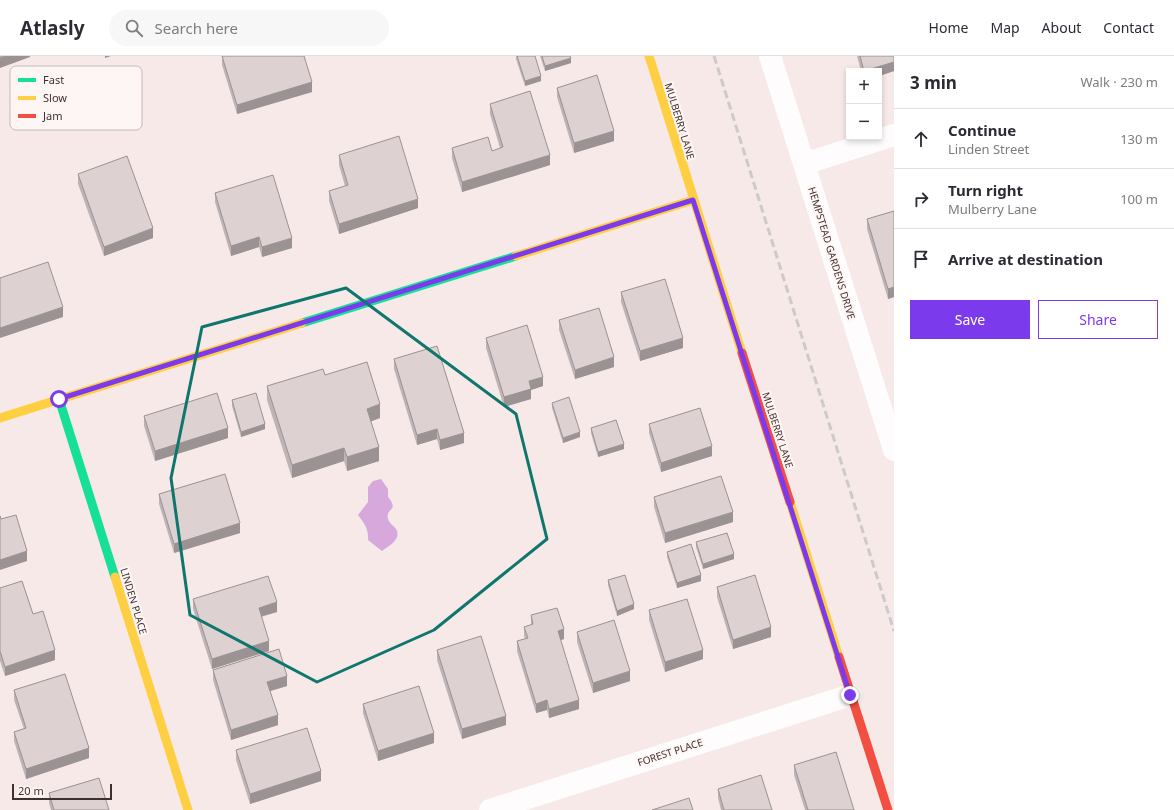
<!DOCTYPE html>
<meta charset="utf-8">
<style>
body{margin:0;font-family:"Noto Sans",sans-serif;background:#f7f7f7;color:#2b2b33}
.controls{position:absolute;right:12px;top:12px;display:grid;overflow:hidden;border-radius:0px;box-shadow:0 2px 6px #0003}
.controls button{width:36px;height:36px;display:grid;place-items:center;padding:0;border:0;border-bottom:1px solid #e1e1e2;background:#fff;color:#2b2b33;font:20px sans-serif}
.scale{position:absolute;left:12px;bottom:10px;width:100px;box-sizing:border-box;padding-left:4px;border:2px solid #3e302e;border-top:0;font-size:11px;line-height:14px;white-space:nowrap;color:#3e302e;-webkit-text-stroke:3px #fef6f5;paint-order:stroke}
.stop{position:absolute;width:12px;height:12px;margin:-9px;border:3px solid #7c3aed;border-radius:50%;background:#fff}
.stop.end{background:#7c3aed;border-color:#fff;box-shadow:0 1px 4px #0008}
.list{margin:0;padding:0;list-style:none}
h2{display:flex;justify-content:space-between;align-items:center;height:52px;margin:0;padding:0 16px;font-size:17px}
h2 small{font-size:13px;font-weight:400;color:#7c7c81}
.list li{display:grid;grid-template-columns:26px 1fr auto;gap:12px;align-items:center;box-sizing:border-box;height:60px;padding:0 16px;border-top:1px solid #e1e1e2}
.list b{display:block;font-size:15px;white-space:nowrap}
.list p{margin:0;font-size:13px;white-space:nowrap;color:#7c7c81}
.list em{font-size:13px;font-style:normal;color:#7c7c81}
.actions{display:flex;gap:8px;padding:12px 16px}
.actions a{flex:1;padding:9px 0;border:1px solid #7c3aed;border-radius:0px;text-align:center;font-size:14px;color:#7c3aed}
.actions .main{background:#7c3aed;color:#fff}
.icon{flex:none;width:22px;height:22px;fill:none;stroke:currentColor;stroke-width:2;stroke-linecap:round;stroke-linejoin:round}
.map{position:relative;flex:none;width:894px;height:754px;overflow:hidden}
header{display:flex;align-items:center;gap:24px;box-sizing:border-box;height:56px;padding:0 20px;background:#fff;border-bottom:1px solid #e1e1e2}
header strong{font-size:19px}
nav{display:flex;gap:22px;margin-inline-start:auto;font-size:14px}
.search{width:280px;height:36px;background:#f7f7f7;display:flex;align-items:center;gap:10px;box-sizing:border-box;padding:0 14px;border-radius:22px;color:#7c7c81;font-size:15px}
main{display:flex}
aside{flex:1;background:#fff}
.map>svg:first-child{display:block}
.water{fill:#d7a8db}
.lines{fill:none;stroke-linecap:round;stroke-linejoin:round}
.street{stroke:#fefcfc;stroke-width:22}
.fast{stroke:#16e098;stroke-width:9}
.slow{stroke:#ffcf43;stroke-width:9}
.jam{stroke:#f24e42;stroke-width:9}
.rail{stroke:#cecaca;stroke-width:3;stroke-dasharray:8 4;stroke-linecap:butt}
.wall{fill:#bfb4b5}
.shaded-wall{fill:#9b9293}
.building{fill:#ded1d2;stroke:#9b9293}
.route{stroke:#7c3aed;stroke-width:5}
.marked{fill:none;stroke:#0f766e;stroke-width:3;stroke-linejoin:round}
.labels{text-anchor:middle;stroke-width:4;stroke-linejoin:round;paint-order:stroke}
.street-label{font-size:10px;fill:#3e302e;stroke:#fef6f5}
.key{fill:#fef6f5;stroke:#c4bbb9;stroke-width:1}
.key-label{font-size:11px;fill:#3e302e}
</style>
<header>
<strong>Atlasly</strong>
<div class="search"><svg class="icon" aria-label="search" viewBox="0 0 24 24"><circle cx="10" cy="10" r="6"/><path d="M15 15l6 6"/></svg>Search here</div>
<nav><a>Home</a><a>Map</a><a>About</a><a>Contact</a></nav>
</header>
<main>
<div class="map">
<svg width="894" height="754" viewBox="0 0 894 754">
<rect width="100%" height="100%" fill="#f6e9e8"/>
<path class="water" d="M 381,423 L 388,433 L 388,441 C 400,455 385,452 388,463 C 389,467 394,470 396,473 C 402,483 389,490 382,495 L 368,484 C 369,473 364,467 358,459 L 368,446 L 368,431 L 373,425 Z"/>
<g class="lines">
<path class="street" d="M 770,0 L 894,394
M 804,108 L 894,79
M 490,754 L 851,639"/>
<path class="fast" d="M 302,267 L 516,200
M 59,343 L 115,521"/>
<path class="slow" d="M 649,0 L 742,297
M 516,200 L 693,144
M 0,362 L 302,267
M 790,446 L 839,601
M 115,521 L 188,754"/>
<path class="jam" d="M 742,297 L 790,446
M 839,601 L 888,754"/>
<path class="rail" d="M 714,0 L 894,575"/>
</g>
<path class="wall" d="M 222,0 L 312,36 L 237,58 L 222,9 Z
M 516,0 L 535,0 L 541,25 L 525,30 L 516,3 Z
M 540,0 L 570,0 L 571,7 L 545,15 Z
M 857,0 L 894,0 L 894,15 L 879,20 L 879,15 L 861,15 Z
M 66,25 L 100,53 L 77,61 L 66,30 Z
M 557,32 L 614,85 L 574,97 L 557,41 Z
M 490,48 L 550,109 L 462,136 L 452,102 L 452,92 L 492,95 L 500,92 L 490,58 Z
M 339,99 L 418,152 L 339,178 L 329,145 L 329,135 L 345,130 L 339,109 Z
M 78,118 L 153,182 L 104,200 L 78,128 Z
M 215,137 L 292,192 L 262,201 L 259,191 L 231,200 L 215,146 Z
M 894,155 L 894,241 L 888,243 L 867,173 L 867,163 Z
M 621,236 L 683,292 L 640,305 L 621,246 Z
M 559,264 L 614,311 L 575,323 L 559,274 Z
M 486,282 L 543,330 L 531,334 L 531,343 L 504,351 L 486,292 Z
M 394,303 L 464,387 L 440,394 L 437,383 L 417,389 L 394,313 Z
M 325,319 L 380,362 L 371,365 L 379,405 L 347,415 L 344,405 L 292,422 L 267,344 L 267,330 Z
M 232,344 L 265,373 L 241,381 L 232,350 Z
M 552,347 L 580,381 L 563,387 L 552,352 Z
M 144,360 L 228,382 L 155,405 L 144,370 Z
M 649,368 L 712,400 L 661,416 L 649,377 Z
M 591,372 L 624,393 L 598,401 L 591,377 Z
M 159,438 L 240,477 L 174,497 L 159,448 Z
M 654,441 L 733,466 L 665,487 L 654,451 Z
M 696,486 L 734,503 L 703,513 L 696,491 Z
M 667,496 L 701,525 L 677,532 L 667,501 Z
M 608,524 L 634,553 L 617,560 L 608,529 Z
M 717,531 L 771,581 L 733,593 L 717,541 Z
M 0,532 L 33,558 L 55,604 L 5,620 L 0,605 Z
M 193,543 L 277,556 L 261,561 L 269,595 L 212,613 L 193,553 Z
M 649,554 L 703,603 L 665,616 L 649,564 Z
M 531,559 L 564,583 L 560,584 L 579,653 L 549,662 L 547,654 L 536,657 L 517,595 L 517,585 L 525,583 L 524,580 L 524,571 L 531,569 Z
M 577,576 L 630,625 L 593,637 L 577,586 Z
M 437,594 L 506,669 L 462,683 L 437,604 Z
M 213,614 L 287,630 L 270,635 L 278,669 L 231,684 L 213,624 Z
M 14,634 L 89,702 L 26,723 L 14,685 L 14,676 L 24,673 L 14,644 Z
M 363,648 L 434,687 L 378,705 L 363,657 Z
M 236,694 L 321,725 L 250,748 L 236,704 Z
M 794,709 L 854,754 L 805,754 L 794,719 Z
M 718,733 L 772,754 L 721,754 L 718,742 Z
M 49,737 L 109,754 L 51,754 L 49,747 Z"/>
<path class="shaded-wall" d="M 6,0 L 30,0 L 30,1 L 0,12 L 0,2 Z
M 105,0 L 111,0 L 105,2 Z
M 571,2 L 571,7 L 545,15 L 545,10 Z
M 894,6 L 894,15 L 879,20 L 879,15 L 865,15 Z
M 541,20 L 541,25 L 525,30 L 525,25 Z
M 312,26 L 312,36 L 237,58 L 237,49 Z
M 100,48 L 100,53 L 77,61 L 77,56 Z
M 614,75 L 614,85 L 574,97 L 574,87 Z
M 550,99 L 550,109 L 462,136 L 462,126 Z
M 418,143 L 418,152 L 339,178 L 339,168 Z
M 153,172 L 153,182 L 104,200 L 104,191 Z
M 259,181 L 259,191 L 231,200 L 231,190 Z
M 292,182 L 292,192 L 262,201 L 262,191 Z
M 894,231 L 894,241 L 888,243 L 888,233 Z
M 63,251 L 63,261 L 0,282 L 0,272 Z
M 683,282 L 683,292 L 640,305 L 640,295 Z
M 614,301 L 614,311 L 575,323 L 575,314 Z
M 543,321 L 543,330 L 531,334 L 531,343 L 504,351 L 504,341 L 529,325 Z
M 380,348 L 380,362 L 367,367 L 367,353 Z
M 265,368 L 265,373 L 241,381 L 241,376 Z
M 228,372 L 228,382 L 155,405 L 155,395 Z
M 437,373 L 437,383 L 417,389 L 417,379 Z
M 580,376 L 580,381 L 563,387 L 563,382 Z
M 464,377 L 464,387 L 440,394 L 440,384 Z
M 624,388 L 624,393 L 598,401 L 598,396 Z
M 712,390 L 712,400 L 661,416 L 661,407 Z
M 379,391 L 379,405 L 347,415 L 347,401 Z
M 344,392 L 344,405 L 292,422 L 292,409 Z
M 733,456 L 733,466 L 665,487 L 665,477 Z
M 240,467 L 240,477 L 174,497 L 174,488 Z
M 27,495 L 27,505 L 0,514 L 0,504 Z
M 734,498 L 734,503 L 703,513 L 703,508 Z
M 701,519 L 701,525 L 677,532 L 677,527 Z
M 277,546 L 277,556 L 259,561 L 259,552 Z
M 634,548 L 634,553 L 617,560 L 617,555 Z
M 771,571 L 771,581 L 733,593 L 733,584 Z
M 564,573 L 564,583 L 558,585 L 558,575 Z
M 269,585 L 269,595 L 212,613 L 212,603 Z
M 55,594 L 55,604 L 5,620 L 5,611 Z
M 703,594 L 703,603 L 665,616 L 665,606 Z
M 630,615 L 630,625 L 593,637 L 593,627 Z
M 287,620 L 287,630 L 267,636 L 267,626 Z
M 547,644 L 547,654 L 536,657 L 536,648 Z
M 579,644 L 579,653 L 549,662 L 549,653 Z
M 278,659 L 278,669 L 231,684 L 231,674 Z
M 506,660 L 506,669 L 462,683 L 462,673 Z
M 434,677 L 434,687 L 378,705 L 378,695 Z
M 89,692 L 89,702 L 26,723 L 26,713 Z
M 321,715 L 321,725 L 250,748 L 250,738 Z"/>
<path class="building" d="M 0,0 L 6,0 L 0,2 Z
M 222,0 L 304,0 L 312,26 L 237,49 Z
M 517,0 L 535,0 L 541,20 L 525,25 Z
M 542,0 L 570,0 L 571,2 L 545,10 Z
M 860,0 L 894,0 L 894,6 L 864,15 Z
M 597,19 L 614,75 L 574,87 L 557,32 Z
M 530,35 L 550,99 L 462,126 L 452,92 L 488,81 L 492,95 L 503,91 L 490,48 Z
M 399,80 L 418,143 L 339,168 L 329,135 L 348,129 L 339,99 Z
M 127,100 L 153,172 L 104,191 L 78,118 Z
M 273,119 L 292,182 L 262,191 L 259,181 L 231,190 L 215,137 Z
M 894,155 L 894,231 L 888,233 L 867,163 Z
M 48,206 L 63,251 L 0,272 L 0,222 Z
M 665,223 L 683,282 L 640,295 L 621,236 Z
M 599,252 L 614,301 L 575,314 L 559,264 Z
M 527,269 L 543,321 L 529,325 L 531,333 L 504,341 L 486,282 Z
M 437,290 L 464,377 L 440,384 L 437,373 L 417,379 L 394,303 Z
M 367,306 L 380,348 L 367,353 L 379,391 L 347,401 L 344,392 L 292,409 L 267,330 L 323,313 L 325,319 Z
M 217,337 L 228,372 L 155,395 L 144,360 Z
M 256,337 L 265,368 L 241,376 L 232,344 Z
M 569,341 L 580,376 L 563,382 L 552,347 Z
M 700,352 L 712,390 L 661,407 L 649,368 Z
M 616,364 L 624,388 L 598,396 L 591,372 Z
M 225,418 L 240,467 L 174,488 L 159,438 Z
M 721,420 L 733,456 L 665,477 L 654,441 Z
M 16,459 L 27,495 L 0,504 L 0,460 L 1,463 Z
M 727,477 L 734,498 L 703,508 L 696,486 Z
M 691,488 L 701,519 L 677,527 L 667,496 Z
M 625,519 L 634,548 L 617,555 L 608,524 Z
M 755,519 L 771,571 L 733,584 L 717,531 Z
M 268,520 L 277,546 L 259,552 L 269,585 L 212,603 L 193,543 Z
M 22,525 L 33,558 L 43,555 L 55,594 L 5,611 L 0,595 L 0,532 Z
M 687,543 L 703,594 L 665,606 L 649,554 Z
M 557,552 L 564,573 L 558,575 L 579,644 L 549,653 L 547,644 L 536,648 L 517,585 L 528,582 L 524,571 L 533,568 L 531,559 Z
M 614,564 L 630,615 L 593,627 L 577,576 Z
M 481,580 L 506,660 L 462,673 L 437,594 Z
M 279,593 L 287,620 L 267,626 L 278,659 L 231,674 L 213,614 Z
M 65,618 L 89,692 L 26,713 L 14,676 L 26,672 L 14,634 Z
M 419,630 L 434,677 L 378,695 L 363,648 Z
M 307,672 L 321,715 L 250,738 L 236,694 Z
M 836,696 L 854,754 L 808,754 L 794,709 Z
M 761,719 L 772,754 L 724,754 L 718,733 Z
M 99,722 L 109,754 L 54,754 L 49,737 Z
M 689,742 L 693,754 L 652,754 Z"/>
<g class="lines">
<path class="route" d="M 59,343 L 693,144 L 850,639"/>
</g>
<path class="marked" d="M 346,232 L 516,358 L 547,483 L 434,574 L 317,626 L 190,559 L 171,422 L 202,271 Z"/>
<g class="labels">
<g class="street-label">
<text transform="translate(680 65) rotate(73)" y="4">MULBERRY LANE</text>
<text transform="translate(832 197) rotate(73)" y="4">HEMPSTEAD GARDENS DRIVE</text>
<text transform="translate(778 374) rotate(72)" y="4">MULBERRY LANE</text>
<text transform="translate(134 545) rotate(73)" y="4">LINDEN PLACE</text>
<text transform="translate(670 696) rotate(-18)" y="4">FOREST PLACE</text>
</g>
</g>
<rect x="10" y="10" width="132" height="64" rx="6" class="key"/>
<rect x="18" y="22" width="18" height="4" fill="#16e098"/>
<rect x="18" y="40" width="18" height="4" fill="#ffcf43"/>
<rect x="18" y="58" width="18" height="4" fill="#f24e42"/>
<g class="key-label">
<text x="43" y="28">Fast</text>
<text x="43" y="46">Slow</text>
<text x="43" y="64">Jam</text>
</g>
</svg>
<div class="controls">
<button>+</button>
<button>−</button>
</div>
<div class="scale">20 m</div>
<div class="stop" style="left:59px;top:343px"></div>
<div class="stop end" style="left:850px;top:639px"></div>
</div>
<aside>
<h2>3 min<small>Walk · 230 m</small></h2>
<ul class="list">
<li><svg class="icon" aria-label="ahead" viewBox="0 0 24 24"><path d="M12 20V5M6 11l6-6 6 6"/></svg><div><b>Continue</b><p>Linden Street</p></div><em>130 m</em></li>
<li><svg class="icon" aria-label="right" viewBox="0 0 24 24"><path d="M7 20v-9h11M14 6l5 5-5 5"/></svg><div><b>Turn right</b><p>Mulberry Lane</p></div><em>100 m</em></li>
<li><svg class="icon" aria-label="arrive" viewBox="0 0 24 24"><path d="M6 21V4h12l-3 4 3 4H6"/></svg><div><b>Arrive at destination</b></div></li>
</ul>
<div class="actions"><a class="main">Save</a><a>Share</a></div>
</aside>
</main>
